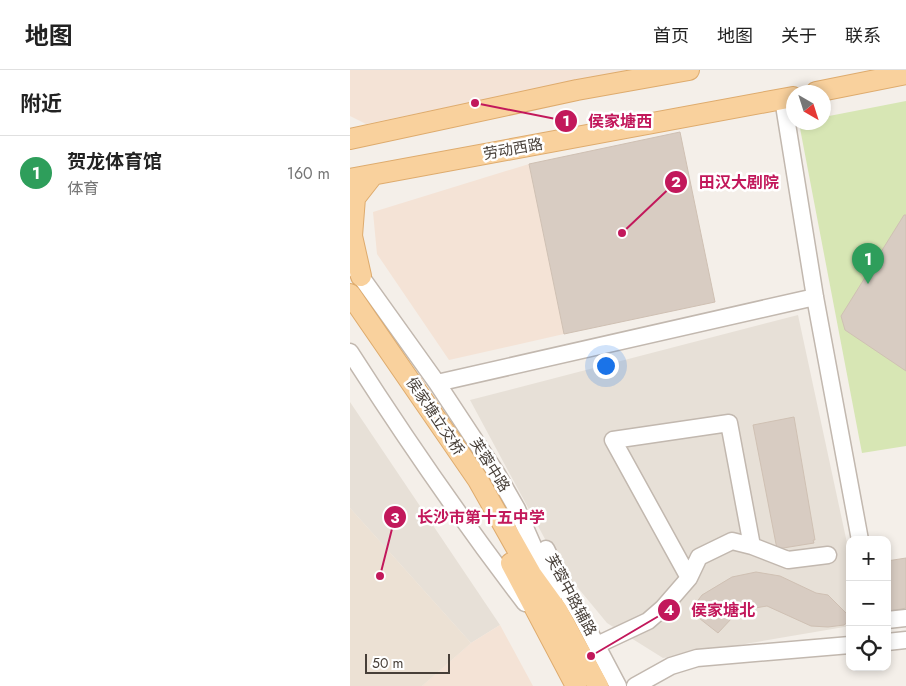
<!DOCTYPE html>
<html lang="zh">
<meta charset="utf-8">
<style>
body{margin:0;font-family:Jost,"Noto Sans SC",sans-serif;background:#f2f2f2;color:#222}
.controls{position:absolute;right:15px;bottom:15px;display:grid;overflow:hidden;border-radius:10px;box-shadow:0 2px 8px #0003}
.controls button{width:45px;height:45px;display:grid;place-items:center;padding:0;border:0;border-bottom:1px solid #e0e0e0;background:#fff;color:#222;font:25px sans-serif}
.compass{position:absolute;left:436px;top:15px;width:45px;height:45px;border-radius:50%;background:#fff;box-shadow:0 2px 8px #0003;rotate:141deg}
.scale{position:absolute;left:15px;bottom:12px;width:85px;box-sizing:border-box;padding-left:5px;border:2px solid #473f38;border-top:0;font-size:14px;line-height:18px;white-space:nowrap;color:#473f38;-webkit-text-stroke:4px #fff;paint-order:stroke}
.you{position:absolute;left:255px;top:295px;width:18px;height:18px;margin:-12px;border:4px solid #fff;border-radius:50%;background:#1a73e8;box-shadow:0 0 0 8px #1a73e833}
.badge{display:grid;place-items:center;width:32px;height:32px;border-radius:50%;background:#db2777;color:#fff;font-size:16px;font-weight:700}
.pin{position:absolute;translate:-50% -41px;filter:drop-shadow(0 1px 2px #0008)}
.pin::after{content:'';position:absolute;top:26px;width:18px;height:15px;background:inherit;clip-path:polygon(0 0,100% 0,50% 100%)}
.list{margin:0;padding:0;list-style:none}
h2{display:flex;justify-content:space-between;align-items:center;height:65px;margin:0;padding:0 20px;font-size:21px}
h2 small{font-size:16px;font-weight:400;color:#767676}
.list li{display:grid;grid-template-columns:32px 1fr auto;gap:15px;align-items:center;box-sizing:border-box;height:75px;padding:0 20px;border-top:1px solid #e0e0e0}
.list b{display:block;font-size:19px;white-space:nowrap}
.list p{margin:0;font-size:16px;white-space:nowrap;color:#767676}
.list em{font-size:16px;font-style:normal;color:#767676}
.icon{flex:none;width:28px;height:28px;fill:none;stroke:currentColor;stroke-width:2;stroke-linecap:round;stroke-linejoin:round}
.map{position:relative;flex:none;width:556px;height:616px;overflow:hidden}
header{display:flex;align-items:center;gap:30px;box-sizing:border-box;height:70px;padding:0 25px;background:#fff;border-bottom:1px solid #e0e0e0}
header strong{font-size:24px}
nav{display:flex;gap:28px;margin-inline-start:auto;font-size:18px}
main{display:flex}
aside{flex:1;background:#fff}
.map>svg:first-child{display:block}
.residential{fill:#e7e0d7}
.commercial{fill:#f4e3d6}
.education{fill:#ece1d4}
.green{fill:#d7e6b4}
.building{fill:#d8ccc2;stroke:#cfc0b3}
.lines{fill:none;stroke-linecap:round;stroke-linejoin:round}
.minor-casing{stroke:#c2b8af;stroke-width:19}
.major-casing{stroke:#deab6d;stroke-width:22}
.minor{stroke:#fff;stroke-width:16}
.major{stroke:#f9d19d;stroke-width:20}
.labels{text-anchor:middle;stroke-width:5;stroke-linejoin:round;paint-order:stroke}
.street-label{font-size:15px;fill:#473f38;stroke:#fff}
.leader{fill:none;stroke:#c2185b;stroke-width:2}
.callout-dot{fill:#c2185b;stroke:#fff;stroke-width:2}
.mark-label{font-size:15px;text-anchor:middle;font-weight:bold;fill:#fff}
.callout-label{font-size:16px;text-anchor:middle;font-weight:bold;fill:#c2185b;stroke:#fff;stroke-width:5;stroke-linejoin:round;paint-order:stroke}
</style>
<header>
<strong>地图</strong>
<nav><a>首页</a><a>地图</a><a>关于</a><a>联系</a></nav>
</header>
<main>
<aside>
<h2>附近<small></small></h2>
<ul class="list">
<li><span class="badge" style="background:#2e9e5b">1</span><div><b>贺龙体育馆</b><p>体育</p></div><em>160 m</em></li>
</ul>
</aside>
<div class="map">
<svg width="556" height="616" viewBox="0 0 556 616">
<rect width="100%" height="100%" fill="#f4efe9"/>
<path class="residential" d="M 448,245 L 500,487 L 500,556 L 313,588 L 257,553 L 209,495 L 120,330 Z
M 0,332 L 150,555 L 121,573 L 0,438 Z"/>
<path class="commercial" d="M 0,0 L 278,0 L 16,54 L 0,46 Z
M 179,94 L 214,264 L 99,290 L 27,184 L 23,142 Z
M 150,555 L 183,616 L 72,616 L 121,573 Z"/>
<path class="education" d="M 0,438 L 121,573 L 72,616 L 0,616 Z"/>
<path class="green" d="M 556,31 L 556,376 L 512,383 L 449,53 L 473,52 L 474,47 Z"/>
<path class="building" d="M 330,62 L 365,232 L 214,264 L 179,94 Z
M 554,145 L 556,145 L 556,301 L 495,260 L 491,246 Z
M 444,347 L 465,470 L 463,470 L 464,473 L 427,479 L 403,355 Z
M 556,488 L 556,538 L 540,541 L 537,528 L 537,491 Z
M 406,502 L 430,506 L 466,523 L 478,525 L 500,547 L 500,550 L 494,555 L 478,557 L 461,556 L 417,536 L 399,539 L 382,548 L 368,563 L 340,541 L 352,525 L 382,507 Z"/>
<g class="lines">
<g class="minor-casing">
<path id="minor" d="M 433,29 L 465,227 L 510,470
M 4,197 L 87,313 L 147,404 L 167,439 L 194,501 L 203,528
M 0,282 C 55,368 113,452 175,533
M 87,313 L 465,227
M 196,479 L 219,526 L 230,544 L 268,616
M 339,508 L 263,370 L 379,353 L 402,476
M 537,550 L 556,548
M 537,572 L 556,570
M 247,575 L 298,551 L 313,538 L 339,508 L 349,487 L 382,471 L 402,476 L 438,490 L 478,485
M 285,616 L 321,596 L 347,588 L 500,575"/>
</g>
<g class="major-casing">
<path id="major" d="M 466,22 L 556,4
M 0,69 L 227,20 L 339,0
M 0,109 L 443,27
M 11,206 L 2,166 L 5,128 L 23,105
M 0,224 L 128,410 L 181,504 L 207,540 L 248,616
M 161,493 L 226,616"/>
</g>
<use href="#minor" class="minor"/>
<use href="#major" class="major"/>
</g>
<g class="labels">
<g class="street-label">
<text transform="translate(163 79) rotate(-10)" y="5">劳动西路</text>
<text transform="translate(85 346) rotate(56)" y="5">侯家塘立交桥</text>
<text transform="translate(140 395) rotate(58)" y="5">芙蓉中路</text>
<text transform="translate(221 525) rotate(62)" y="5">芙蓉中路辅路</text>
</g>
</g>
<path class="leader" d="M125 33L216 51M272 163L326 112M30 506L45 447M241 586L319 540"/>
<g class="callout-dot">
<circle cx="125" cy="33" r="5"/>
<circle cx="272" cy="163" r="5"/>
<circle cx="30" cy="506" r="5"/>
<circle cx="241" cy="586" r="5"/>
<circle cx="216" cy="51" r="12"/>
<circle cx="326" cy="112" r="12"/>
<circle cx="45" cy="447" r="12"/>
<circle cx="319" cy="540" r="12"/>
</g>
<g class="mark-label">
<text x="216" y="56">1</text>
<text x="326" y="117">2</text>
<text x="45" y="453">3</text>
<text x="319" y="545">4</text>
</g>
<g class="callout-label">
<text x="270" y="57">侯家塘西</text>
<text x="389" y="118">田汉大剧院</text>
<text x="131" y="453">长沙市第十五中学</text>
<text x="373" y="546">侯家塘北</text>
</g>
</svg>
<div class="controls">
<button>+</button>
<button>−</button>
<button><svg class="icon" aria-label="locate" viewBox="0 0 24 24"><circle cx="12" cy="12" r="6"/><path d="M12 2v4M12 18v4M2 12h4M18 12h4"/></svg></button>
</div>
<svg class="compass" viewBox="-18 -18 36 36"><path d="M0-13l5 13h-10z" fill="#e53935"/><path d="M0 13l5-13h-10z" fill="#767676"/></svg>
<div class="scale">50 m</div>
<div class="you"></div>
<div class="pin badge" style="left:518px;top:214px;background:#2e9e5b">1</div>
</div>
</main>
